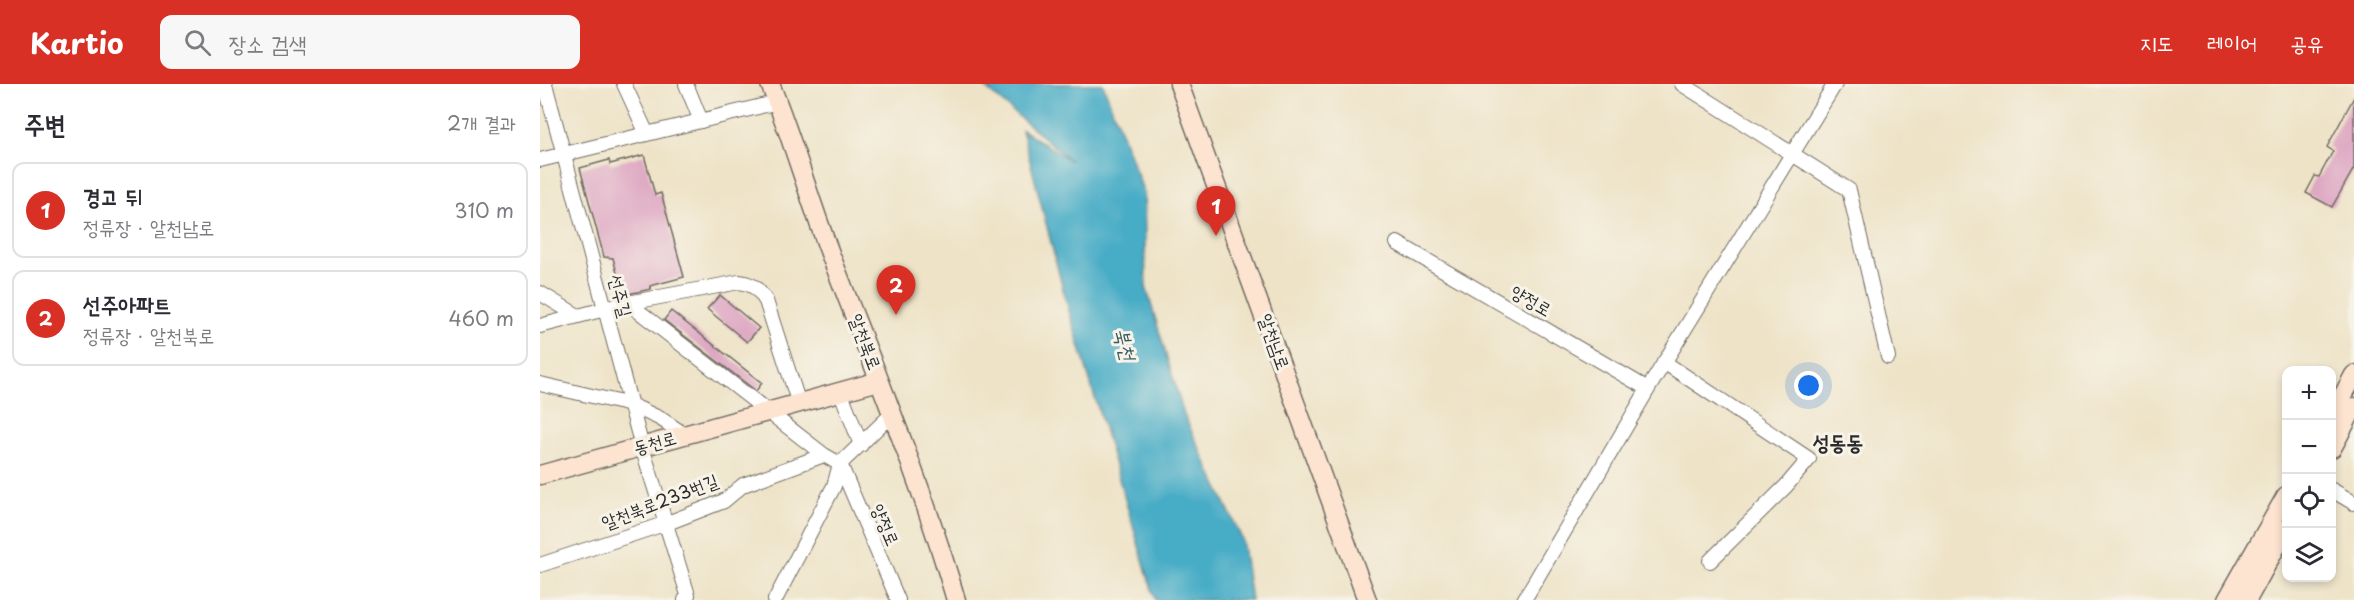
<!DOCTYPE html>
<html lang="ko">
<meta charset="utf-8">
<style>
body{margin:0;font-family:"Playpen Sans","Poor Story",sans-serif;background:#f7f7f7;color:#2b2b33}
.controls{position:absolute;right:18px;bottom:18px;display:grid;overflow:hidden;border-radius:12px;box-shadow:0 3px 9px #0003}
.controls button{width:54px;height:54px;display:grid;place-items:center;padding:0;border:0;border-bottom:2px solid #e1e1e2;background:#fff;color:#2b2b33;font:30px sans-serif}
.you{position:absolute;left:1269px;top:302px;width:21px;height:21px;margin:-15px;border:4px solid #fff;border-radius:50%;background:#1a73e8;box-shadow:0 0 0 9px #1a73e833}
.badge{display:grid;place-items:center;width:39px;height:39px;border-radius:50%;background:#d93025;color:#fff;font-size:20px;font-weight:700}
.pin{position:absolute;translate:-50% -50px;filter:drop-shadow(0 2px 3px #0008)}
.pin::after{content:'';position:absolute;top:32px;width:21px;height:18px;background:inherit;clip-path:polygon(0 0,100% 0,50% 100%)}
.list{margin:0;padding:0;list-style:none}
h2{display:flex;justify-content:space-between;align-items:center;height:78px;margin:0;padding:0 24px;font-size:26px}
h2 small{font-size:20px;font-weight:400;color:#7c7c81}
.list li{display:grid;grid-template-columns:39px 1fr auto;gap:18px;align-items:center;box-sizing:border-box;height:96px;margin:0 12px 12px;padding:0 12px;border:2px solid #e1e1e2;border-radius:12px}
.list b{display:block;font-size:22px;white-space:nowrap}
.list p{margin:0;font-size:20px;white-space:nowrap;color:#7c7c81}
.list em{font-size:20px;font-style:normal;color:#7c7c81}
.icon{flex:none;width:33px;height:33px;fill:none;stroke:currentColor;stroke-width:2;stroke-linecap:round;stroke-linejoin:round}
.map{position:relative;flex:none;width:1814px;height:516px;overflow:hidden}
header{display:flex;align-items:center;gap:36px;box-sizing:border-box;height:84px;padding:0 30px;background:#d93025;color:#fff}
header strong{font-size:28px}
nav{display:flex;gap:33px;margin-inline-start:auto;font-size:21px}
.search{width:420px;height:54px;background:#f7f7f7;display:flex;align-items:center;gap:15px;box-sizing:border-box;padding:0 21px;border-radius:12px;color:#7c7c81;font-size:22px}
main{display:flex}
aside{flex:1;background:#fff}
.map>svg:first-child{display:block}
.water{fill:#47acc6;stroke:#396c78;stroke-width:1.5}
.building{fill:#dda4c1}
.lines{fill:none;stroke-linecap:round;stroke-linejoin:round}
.street-casing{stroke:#6f6b62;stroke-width:16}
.secondary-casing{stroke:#6f6b62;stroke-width:21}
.street{stroke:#fff;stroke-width:14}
.secondary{stroke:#fde4d1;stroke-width:18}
.labels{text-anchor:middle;stroke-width:6;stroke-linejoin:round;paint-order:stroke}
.street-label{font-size:18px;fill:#2b2b2b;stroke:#f7f3e8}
.water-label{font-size:20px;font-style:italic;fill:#355861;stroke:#f7f3e8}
.quarter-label{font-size:21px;font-weight:bold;fill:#2b2b2b;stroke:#f7f3e8}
</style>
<header>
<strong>Kartio</strong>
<div class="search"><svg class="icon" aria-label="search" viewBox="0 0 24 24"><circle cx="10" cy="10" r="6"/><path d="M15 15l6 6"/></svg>장소 검색</div>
<nav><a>지도</a><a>레이어</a><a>공유</a></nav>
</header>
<main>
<aside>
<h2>주변<small>2개 결과</small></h2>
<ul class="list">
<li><span class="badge">1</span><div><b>경고 뒤</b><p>정류장 · 알천남로</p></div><em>310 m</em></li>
<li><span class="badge">2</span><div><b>선주아파트</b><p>정류장 · 알천북로</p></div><em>460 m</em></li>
</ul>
</aside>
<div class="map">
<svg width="1814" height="516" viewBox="0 0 1814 516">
<rect width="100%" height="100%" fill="#f7f3e8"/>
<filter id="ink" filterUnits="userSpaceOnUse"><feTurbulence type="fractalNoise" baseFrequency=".0167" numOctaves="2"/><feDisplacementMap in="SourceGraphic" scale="12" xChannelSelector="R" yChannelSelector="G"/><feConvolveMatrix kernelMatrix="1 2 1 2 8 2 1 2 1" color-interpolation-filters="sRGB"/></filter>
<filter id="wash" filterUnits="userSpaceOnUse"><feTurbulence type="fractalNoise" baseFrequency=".008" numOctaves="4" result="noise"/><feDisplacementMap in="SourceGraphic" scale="24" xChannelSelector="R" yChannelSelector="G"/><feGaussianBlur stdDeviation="1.35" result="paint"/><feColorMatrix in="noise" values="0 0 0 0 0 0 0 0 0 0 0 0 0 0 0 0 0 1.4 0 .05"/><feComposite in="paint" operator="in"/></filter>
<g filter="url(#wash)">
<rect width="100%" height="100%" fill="#eee3c7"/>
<path class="water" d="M 441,0 L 563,0 L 604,109 L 606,203 L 644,331 L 702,455 L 711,516 L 615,516 L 525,213 L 482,46 L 531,77 Z"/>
<g id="blocks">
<path class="building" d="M 1814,13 L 1814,84 L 1792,123 L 1766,109 L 1775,92 L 1779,93 L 1793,67 L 1787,63 Z
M 104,71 L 115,111 L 121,109 L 144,193 L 110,202 L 111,205 L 83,211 L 73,174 L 64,173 L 40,84 L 69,76 L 70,80 Z
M 180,211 L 219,244 L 207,258 L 167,225 Z
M 131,227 L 222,299 L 216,307 L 124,236 Z"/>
</g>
</g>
<g filter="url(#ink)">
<use href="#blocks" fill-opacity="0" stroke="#6f6b62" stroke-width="1.5"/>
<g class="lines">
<g class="street-casing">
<path id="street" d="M 5,0 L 102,363 L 148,511 L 145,516
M 84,0 L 107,50
M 146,0 L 161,37
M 1142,0 L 1309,106 L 1348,273
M 0,76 L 238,18
M 857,159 L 1108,305
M 0,209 L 38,232
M 88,219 L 199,198 C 214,200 218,205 226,217 L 259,320
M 0,242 L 88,219 L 284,371 L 300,380 L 358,516
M 1124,278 L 1269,375 L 1246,402 L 1170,477
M 0,300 L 91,321 L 121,335 L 145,351
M 301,309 L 321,361
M 1792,406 L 1814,419
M 0,481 L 130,438 L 184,417 L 203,401 L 284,371
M 235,516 L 294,402 L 300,380 L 352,330
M 984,516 L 1108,305 L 1295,0"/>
</g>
<g class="secondary-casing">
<path id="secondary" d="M 230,0 C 254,58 270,119 293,177 C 336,289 382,400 416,516
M 639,0 L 827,516
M 1792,332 L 1814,291
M 1792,364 L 1814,323
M 0,391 L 339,297
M 1687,516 L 1746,412
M 1707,516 L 1746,445"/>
</g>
<use href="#street" class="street"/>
<use href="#secondary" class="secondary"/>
</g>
</g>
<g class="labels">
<g class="street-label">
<text transform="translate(80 212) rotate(75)" y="6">선주길</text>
<text transform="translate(991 217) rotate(30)" y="6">양정로</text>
<text transform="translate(325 258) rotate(69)" y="6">알천북로</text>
<text transform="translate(734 258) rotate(70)" y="6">알천남로</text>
<text transform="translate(115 359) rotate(-15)" y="6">동천로</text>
<text transform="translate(120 418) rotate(-21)" y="6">알천북로233번길</text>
<text transform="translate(345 441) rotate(67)" y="6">양정로</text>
</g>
<g class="water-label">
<text transform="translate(585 260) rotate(76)" y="7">북천</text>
</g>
<g class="quarter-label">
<text x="1298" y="366">성동동</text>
</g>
</g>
</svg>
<div class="controls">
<button>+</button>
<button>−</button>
<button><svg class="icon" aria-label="locate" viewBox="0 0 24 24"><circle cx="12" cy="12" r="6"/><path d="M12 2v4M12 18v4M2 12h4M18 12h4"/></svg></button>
<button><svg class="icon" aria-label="layers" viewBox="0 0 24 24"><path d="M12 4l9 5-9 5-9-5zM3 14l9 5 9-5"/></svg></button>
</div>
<div class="you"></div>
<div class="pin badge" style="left:676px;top:152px">1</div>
<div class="pin badge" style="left:356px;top:231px">2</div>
</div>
</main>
